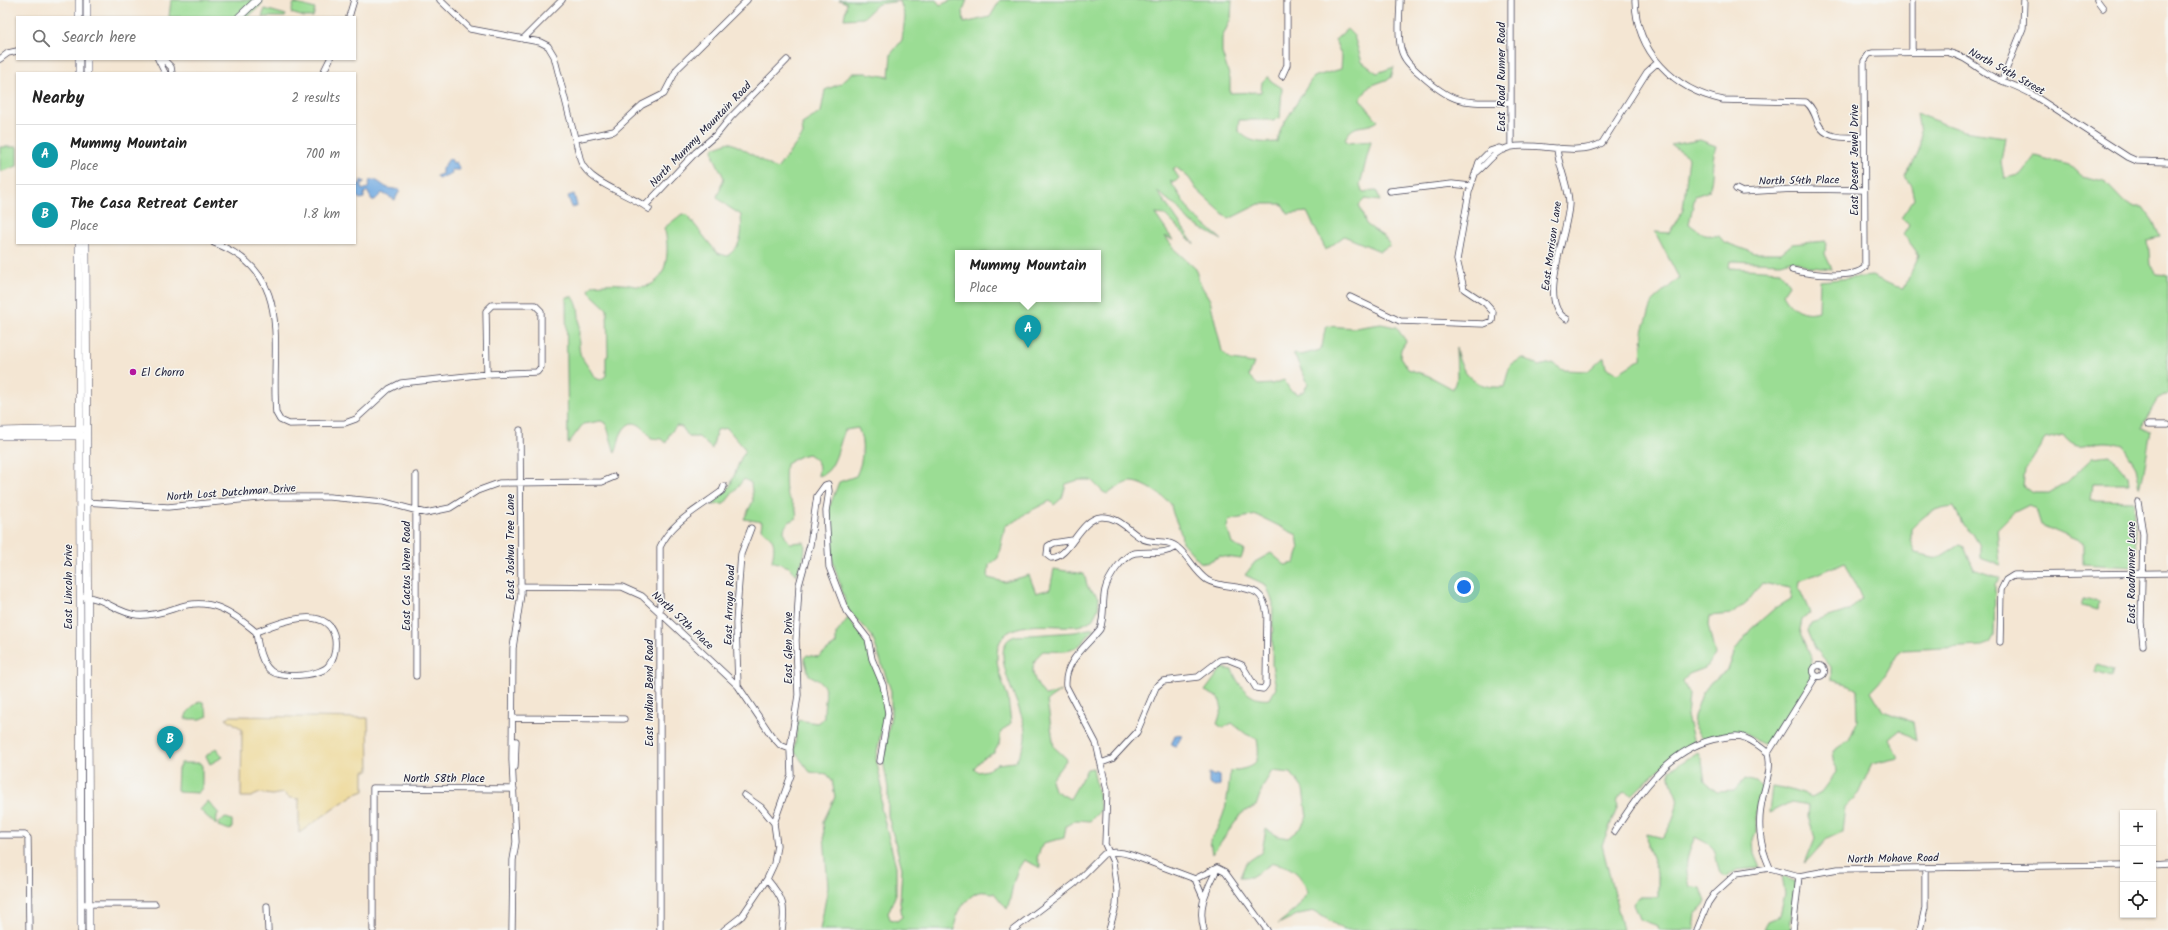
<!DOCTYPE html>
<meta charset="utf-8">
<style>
body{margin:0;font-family:Kalam,sans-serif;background:#f2f2f2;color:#222}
.controls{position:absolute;right:12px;bottom:12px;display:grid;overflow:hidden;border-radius:0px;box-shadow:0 1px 3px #0004}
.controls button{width:36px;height:36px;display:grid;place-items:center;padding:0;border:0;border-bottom:1px solid #e0e0e0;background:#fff;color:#222;font:20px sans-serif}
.you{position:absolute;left:1464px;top:587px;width:14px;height:14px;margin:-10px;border:3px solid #fff;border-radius:50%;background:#1a73e8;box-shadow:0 0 0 6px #1a73e833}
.badge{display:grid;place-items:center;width:26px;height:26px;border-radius:50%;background:#b5179e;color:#fff;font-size:13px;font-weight:700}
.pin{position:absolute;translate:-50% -33px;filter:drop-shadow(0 1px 2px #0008)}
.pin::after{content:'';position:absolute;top:21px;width:14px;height:12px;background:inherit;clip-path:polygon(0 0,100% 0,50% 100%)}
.popup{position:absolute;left:955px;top:250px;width:146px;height:52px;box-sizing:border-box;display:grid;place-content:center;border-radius:0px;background:#fff;filter:drop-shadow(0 1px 3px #0005);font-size:13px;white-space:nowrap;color:#767676}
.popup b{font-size:15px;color:#222}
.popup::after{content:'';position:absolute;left:50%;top:100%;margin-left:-8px;border:8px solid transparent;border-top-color:#fff}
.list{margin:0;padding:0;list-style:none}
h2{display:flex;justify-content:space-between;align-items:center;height:52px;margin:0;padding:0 16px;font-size:17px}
h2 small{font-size:13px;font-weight:400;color:#767676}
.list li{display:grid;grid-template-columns:26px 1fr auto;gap:12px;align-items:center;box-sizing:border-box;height:60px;padding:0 16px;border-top:1px solid #e0e0e0}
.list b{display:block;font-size:15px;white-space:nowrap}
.list p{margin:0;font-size:13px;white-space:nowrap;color:#767676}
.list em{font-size:13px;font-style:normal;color:#767676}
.icon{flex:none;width:22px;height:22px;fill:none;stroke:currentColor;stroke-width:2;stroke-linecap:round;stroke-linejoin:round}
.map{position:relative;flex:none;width:2168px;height:930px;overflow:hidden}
.search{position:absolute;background:#fff;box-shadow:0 1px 3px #0004;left:16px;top:16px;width:340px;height:44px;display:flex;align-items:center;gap:10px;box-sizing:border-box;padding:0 14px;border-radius:0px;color:#767676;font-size:15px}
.panel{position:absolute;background:#fff;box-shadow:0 1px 3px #0004;left:16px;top:72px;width:340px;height:172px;border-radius:0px}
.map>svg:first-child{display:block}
.green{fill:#9bdd94;stroke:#5e8068;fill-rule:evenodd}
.sand{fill:#eeda9e;stroke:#887e6c}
.water{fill:#72aae1;stroke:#4a668e}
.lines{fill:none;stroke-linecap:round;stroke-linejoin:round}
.minor-casing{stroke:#423f52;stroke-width:7}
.tertiary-casing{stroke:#423f52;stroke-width:8}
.secondary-casing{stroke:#423f52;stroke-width:8}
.minor{stroke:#fff;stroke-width:5.5}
.tertiary{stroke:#fff;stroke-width:7}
.secondary{stroke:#fff;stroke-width:7}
.poi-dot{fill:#b5179e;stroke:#f6f6f2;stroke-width:1.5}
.labels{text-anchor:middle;stroke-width:3;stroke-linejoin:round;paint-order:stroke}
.street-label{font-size:11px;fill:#22223b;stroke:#f6f6f2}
.poi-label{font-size:11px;fill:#22223b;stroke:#f6f6f2;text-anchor:start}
</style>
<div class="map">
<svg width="2168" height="930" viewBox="0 0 2168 930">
<rect width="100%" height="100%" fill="#f6f6f2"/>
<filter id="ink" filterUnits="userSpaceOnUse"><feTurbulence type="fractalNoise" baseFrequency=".025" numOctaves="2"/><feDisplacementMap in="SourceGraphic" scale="8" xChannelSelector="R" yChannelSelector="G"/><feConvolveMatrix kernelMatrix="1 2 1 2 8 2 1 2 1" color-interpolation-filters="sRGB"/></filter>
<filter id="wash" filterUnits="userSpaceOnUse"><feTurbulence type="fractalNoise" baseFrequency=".012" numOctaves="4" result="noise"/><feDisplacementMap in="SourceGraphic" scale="16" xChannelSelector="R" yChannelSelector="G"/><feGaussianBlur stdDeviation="0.9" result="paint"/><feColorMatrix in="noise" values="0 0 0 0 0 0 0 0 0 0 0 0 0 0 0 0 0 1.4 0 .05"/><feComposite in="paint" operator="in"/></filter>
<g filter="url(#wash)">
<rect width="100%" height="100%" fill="#f4e6d3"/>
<path class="green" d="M 171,0 L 262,0 L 262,4 L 248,17 L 169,17 Z
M 839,0 L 936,0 L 940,5 L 952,0 L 967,0 L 963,10 L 964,23 L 990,17 L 1000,0 L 1232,0 L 1231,18 L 1222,38 L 1222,53 L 1230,78 L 1230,93 L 1261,92 L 1262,82 L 1268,76 L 1271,81 L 1282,88 L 1280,118 L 1273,120 L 1239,120 L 1238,130 C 1249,143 1261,143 1277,142 L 1281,128 L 1313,77 L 1341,69 L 1342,57 L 1335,40 L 1347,29 L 1354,36 L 1362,62 L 1377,73 L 1394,67 L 1391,78 L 1370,86 L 1360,99 L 1378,121 C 1364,131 1355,120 1345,139 L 1348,143 L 1371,141 L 1360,185 L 1362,192 L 1377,191 L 1380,201 L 1365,199 L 1359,205 L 1366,224 L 1384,237 L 1390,245 L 1380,251 L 1344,236 L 1326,250 L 1307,212 L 1288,214 L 1282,204 L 1259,204 L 1229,219 L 1197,190 L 1189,178 L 1176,167 L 1173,169 L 1179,178 L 1174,183 L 1170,181 L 1191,213 L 1222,240 L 1190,222 L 1178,208 L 1157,191 L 1194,244 L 1165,215 L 1155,214 L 1173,240 L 1165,236 L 1175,250 L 1196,269 L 1199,282 L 1210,300 L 1222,351 L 1231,360 L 1254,363 L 1249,376 L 1258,385 L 1272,384 L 1284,380 L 1290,390 L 1298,394 L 1304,391 L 1308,383 L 1293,353 L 1301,355 L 1320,350 C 1325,342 1322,334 1327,326 L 1355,328 L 1381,324 L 1396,327 L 1406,341 L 1401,349 L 1400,357 L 1408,369 L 1429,376 L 1453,389 L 1457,377 L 1456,348 C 1461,375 1475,389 1504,387 L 1510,365 L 1523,358 L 1538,366 L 1552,363 L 1563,370 L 1589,371 L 1604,357 L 1606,368 L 1618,373 L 1641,359 L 1643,331 L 1653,301 L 1679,278 L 1655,232 L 1669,233 L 1683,210 L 1689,157 L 1671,145 L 1700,140 L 1716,146 C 1711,161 1714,176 1709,191 L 1695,196 L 1689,224 L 1704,235 L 1719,236 L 1724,242 L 1754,253 L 1781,253 L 1792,244 L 1826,241 L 1825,254 L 1832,269 L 1811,267 L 1791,260 L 1781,263 L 1730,261 L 1729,268 L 1780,271 L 1789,285 L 1783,294 C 1790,308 1803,316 1819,311 L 1820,281 L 1872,276 L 1894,286 L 1904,288 L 1919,255 L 1904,235 L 1909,225 L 1901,218 L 1914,199 L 1911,186 L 1905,176 C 1923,149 1922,145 1917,114 L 1963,131 L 2005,137 L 2001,162 L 2004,178 L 2020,175 L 2035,156 L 2069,165 L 2081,176 L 2104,181 L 2124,202 L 2133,207 L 2143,207 L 2153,221 L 2160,237 L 2148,240 L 2150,265 L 2157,274 L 2168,275 L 2168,394 L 2157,400 L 2141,428 L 2151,430 C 2147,449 2146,469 2140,487 L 2136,467 L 2123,445 C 2118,444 2113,442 2107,442 C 2087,441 2079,456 2063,435 L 2045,439 L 2025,470 L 2023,486 L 2032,493 L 2049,493 L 2067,482 L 2093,457 L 2110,455 L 2128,476 L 2129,484 L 2093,484 L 2091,500 L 2134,501 L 2137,553 L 2133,567 L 2083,564 L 2083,543 L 2041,525 L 2036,509 L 2029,505 L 2013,513 L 1997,529 L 2000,565 L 1980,558 L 1980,546 L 1973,534 L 1962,524 L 1954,506 C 1932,508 1926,514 1911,529 L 1911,540 L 1916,553 L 1938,558 L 1959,545 L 1964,547 L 1974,569 L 2000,578 L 1995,584 L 1994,636 L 1990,643 L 1982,646 L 1903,650 L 1897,655 L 1885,676 L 1871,691 L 1883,711 L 1913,722 L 1916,741 L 1900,730 L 1889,739 L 1898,758 L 1872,764 L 1858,794 L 1845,807 L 1842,832 L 1827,839 L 1805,863 L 1815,838 L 1808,816 L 1809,805 L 1791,802 L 1769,813 L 1772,786 L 1784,788 L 1812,797 L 1821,792 L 1836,772 L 1833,751 L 1849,740 L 1858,720 L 1857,690 L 1847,684 L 1831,680 L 1831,667 L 1815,648 L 1808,631 L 1811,623 L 1850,610 L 1862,599 L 1845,562 L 1800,581 L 1799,588 L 1810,613 L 1802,620 L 1800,630 L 1812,659 L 1810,681 L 1774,734 L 1771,743 C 1761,748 1754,737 1746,733 C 1734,728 1714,736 1702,739 L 1693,725 L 1694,717 L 1702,694 L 1711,682 L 1728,670 L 1735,650 L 1751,629 L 1774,609 L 1791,599 L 1792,593 L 1790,588 L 1762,583 L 1748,601 L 1732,614 L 1709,616 L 1708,625 L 1715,655 L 1705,668 L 1689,674 L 1683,681 L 1689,695 L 1687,716 L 1694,743 L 1657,771 L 1632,795 L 1624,791 L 1616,801 L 1618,805 L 1616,811 L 1602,845 L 1623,930 L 1344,930 L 1314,911 L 1299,914 L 1278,924 L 1297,908 L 1308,892 C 1301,874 1292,866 1273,863 L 1251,877 L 1240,877 L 1246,863 L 1262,852 L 1266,829 L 1278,836 L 1288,838 L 1301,827 L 1307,817 L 1303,789 L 1291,773 L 1272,771 L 1263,786 L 1256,806 L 1242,813 L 1212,854 L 1210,841 C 1226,816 1228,800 1230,771 C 1253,768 1262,765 1257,739 L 1246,734 L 1232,723 L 1223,728 L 1217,724 L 1222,709 L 1219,698 L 1205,691 L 1222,668 L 1232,670 C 1240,687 1250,702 1270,699 L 1276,688 L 1272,665 L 1273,603 L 1266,585 L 1245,575 L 1255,562 L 1271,553 L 1285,565 L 1295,563 L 1299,549 L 1297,535 L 1257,515 L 1229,520 L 1227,527 L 1232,544 L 1244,550 L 1241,559 L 1220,556 L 1206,563 L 1200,562 L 1182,542 C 1182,528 1172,518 1171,504 C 1163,496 1145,483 1133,482 C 1125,481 1115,489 1108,494 L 1103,492 L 1091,480 L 1078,480 L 1066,484 L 1062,498 L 1054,505 L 1050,501 L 1026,513 L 1019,519 L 1005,526 L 998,558 L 989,565 L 988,578 L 1005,582 L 1029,575 L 1036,593 L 1050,589 L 1054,569 L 1084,574 L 1088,588 L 1099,597 L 1098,609 L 1093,619 C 1088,622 1082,626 1076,626 C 1050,628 999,615 997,654 C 996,670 1004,684 1008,698 C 1009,706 1010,715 1011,723 L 1001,732 L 999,744 L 994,753 L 983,758 L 974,768 L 978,772 L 987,770 L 997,764 L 1015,762 C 1022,752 1026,744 1025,731 C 1024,709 992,661 1007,641 C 1008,639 1013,637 1015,636 L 1075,632 L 1094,628 C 1076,653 1072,652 1043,651 C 1026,665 1033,682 1046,696 L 1061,691 L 1047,701 L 1054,747 L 1067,759 L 1051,780 L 1054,790 L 1070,799 L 1087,769 L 1093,768 L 1101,810 L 1090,821 L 1076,820 L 1066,826 L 1064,838 L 1043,843 L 1037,858 L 1041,868 L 1024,860 C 1011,877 1014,890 1007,909 L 994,893 C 990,893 983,891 979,892 C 966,896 953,917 955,930 L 820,930 L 828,887 L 823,822 L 835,797 L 832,780 L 827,774 L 810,772 L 794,751 L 798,720 L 817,723 L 824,718 C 823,695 834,687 809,675 L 804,658 L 807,655 L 818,657 L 836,644 L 836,634 L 848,618 L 867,643 L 881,685 L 885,712 L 876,758 L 882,787 L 881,808 L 896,866 L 896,894 L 888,913 L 890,919 L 897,921 L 902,917 L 900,901 L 902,868 L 888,816 L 888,788 L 883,760 L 891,715 L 891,691 L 872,636 L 848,610 L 832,559 L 832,526 L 829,508 L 839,482 L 856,476 C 863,462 865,442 858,428 L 845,430 C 838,445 836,473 818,476 C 820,464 819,461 808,454 L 800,456 L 786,464 C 785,471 785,484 786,491 C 788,500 799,507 796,518 C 783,524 780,532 790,543 L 804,542 C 807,554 801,564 796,575 L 789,567 L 772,561 C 775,545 776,539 761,529 L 762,522 L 744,519 L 753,501 L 751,483 L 744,479 L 724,504 L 712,505 L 730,486 L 741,458 L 744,454 L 745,449 L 727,428 L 717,430 L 712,449 L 699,437 L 689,437 L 682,427 L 676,426 L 669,435 L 666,443 L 661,439 L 651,438 C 644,427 632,414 622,432 C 618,438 619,446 615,453 L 606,423 L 601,421 L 583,424 L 568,444 L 566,297 L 573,297 C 584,311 576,336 580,353 C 581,359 591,369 594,377 L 600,380 L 606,376 L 606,357 L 608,356 L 607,309 L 591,294 L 589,290 L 593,285 C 603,284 612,283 621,284 C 629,284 638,288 646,286 C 669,282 670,245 664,228 L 682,214 L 687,215 L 717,253 L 727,256 C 743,245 742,233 741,215 L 727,206 L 717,197 L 724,178 L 714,157 L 713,148 L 729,142 C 746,149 760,161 777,169 L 803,135 L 802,124 L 821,112 L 825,90 L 840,84 L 852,73 L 866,73 L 889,77 L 891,54 L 902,40 L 905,17 L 900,1 L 878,4 L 863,18 L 844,19 L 847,3 ZM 958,253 L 1098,253 L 1098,299 L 958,299 Z
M 294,3 L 315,9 L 313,17 L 304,17 L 291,13 Z
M 265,9 L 286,15 L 285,17 L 262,17 Z
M 0,147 L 17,147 L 17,166 L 0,172 Z
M 2083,599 L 2099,602 L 2098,610 L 2081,606 Z
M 2097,665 L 2113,670 L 2111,677 L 2095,672 Z
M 199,701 L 203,702 L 208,716 L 201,719 L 185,719 L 187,713 Z
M 216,748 L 223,757 L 210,764 L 206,756 Z
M 1698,752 L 1702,761 L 1705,782 L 1717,792 L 1734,791 L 1745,779 L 1756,782 L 1761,787 L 1756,813 L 1756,832 L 1753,839 L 1754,854 L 1760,868 L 1737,870 L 1725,878 L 1720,874 C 1712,849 1722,850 1695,837 C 1686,857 1684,865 1690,886 L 1701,888 L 1706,902 L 1696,914 L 1694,930 L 1659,930 L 1658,926 L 1639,919 L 1633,904 L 1638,897 L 1658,897 L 1658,873 L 1648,847 L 1647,834 L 1663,838 C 1668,830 1680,807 1677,797 C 1673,787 1669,781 1670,770 Z
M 181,763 L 200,763 L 202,766 L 202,788 L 198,793 L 178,792 L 177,790 L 178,769 Z
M 208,801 L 219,814 L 217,816 L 216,825 L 200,810 Z
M 226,818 L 232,820 L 232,828 L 230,830 L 218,826 L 220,821 Z
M 1782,876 L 1795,882 L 1790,930 L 1764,930 L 1768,921 L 1780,916 L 1785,894 Z"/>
<path class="sand" d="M 230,716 L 368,718 L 369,771 L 364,771 L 364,791 L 353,795 L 299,833 L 299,799 L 290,798 L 283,793 L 272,795 L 260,793 L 251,797 L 241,797 L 242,729 L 226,718 Z"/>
<path class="water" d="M 449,159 L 451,159 L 453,163 L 456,162 L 460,170 L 451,170 L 452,173 L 438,179 L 436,176 L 442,174 L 442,169 Z
M 361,180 L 365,182 L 361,186 L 362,190 L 368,188 L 370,180 C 378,179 381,185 388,188 C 391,189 397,189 400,190 L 395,200 L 382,193 L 375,200 L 372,200 L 367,191 L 364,194 L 364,198 L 360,199 L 355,195 L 355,185 L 360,184 Z
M 574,194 L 577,206 L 572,208 L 568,196 Z
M 1175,735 L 1182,736 L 1176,746 L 1171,745 Z
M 1209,773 L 1214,776 L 1217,774 L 1220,775 L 1220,785 L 1215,787 L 1209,784 Z"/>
</g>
<g filter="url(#ink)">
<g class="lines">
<g class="minor-casing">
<path id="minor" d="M 440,0 L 470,29 L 540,42 L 548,46 L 554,56 L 581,162 C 590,184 630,194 649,209
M 1400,0 C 1400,15 1397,34 1401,49 C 1404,61 1412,67 1421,75 C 1456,107 1466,102 1511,102
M 1635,0 C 1636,52 1674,90 1723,100 L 1806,102 C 1813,108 1815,115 1818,123 C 1826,141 1848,137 1863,137
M 2097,0 L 2103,8
M 349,17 L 354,0
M 523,39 L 562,0
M 1912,52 L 1912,0
M 0,59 L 8,53 L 17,51
M 158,59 L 165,73
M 163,59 L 171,67 L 172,73
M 323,73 L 330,59
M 1282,76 L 1287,65 L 1287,0
M 2002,80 L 2023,28 L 2024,0
M 576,139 L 614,131 L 642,105 L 664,94 L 677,69 L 747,0
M 1511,147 L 1511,0
M 1557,148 C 1558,166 1568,183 1569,202 C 1570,229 1535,304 1567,319
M 1477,172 C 1488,163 1495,150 1511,147 C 1538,142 1578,157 1602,143 L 1647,72 L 1657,63
M 1736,189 L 1742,192 L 1795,189 L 1864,190
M 1390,191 L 1452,184 L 1471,186
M 645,206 L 696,152 L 718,133 L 731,117 L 787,60
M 214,243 C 296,273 270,347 276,413 L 280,420 L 289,424 L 345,423 L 356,419 L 389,389 L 401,383 L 487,374 L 537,372 L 541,367 L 541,311 L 535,305 L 492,305 L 486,311 L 487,374
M 1792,270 C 1808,274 1854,280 1865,267 L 1864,61 L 1869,54 L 1873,53 L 1947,52 C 1970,58 1975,68 1993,77 C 2006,83 2020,87 2033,95 L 2128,157 L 2137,161 L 2168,162
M 1350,297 L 1400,321 L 1484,324 L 1492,321 L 1493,312 L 1485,303 L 1464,289 L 1457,260 L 1469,192 L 1479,162 L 1490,151 L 1499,148 L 1504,150
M 2148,425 L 2168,425
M 84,502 L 168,507 L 268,497 L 329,497 L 384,502 L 426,513 L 450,508 L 477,491 L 499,483 L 602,482 L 614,477
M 2138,502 L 2143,534 L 2141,622 L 2143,645
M 1073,540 L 1053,543 L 1048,546 L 1047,555 L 1051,558 C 1070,558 1079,519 1101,517 C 1118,516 1128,530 1141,538 C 1152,545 1168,538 1178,548 C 1189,557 1195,572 1207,580 C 1222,589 1243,584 1257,593 C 1264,598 1266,607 1267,615 L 1266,685 L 1263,689 L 1256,688 L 1242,665 L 1227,659 L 1220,660 L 1198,677 L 1163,681 L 1156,687 L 1137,732 L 1112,759 L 1101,763
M 520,586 L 622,587 L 642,596 L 738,686 L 771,735 L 780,745 L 790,749
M 80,596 C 105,597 116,613 137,615 C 151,616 163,612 176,608 C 209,596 231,611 256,632 C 277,623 329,602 335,639 C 336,648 335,657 329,665 C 322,676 282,679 271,671 C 260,662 258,645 256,632
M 2000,642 L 2001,590 L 2006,580 L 2014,575 L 2168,573
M1813.5 671a5.5 5.5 0 1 1 11 0a5.5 5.5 0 1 1-11 0Z
M 416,676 L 416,475
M 738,686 L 736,623 L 741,554 L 751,528
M 513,718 L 624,719
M 1768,753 C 1772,767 1766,782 1763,796 C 1757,822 1759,844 1770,868
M 1768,753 L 1816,676
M 515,767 L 516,741
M 744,795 L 761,807 L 774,823
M 1614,832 C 1640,793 1671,745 1721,738 C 1728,737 1738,734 1745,738 C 1753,741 1761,747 1768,753
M 0,835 L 25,835 L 28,838 L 29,930
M 2153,865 L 2168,864
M 1217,868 L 1225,872 L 1267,930
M 1195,879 L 1203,897
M 81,904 L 155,904
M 267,906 L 268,930
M 373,930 L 373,788 L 514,789
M 512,930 L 513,860 L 516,842 L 512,760 L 513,648 L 521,594 L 520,430
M 660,930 L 660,547 C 672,521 700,508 722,491 L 724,486
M 724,930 L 742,916 L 767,879
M 782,930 C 786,905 783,898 767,879 L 774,864 L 777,845 L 774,823 L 791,775 L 790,749 L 798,695 L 796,640 L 799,585 L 810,545 L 817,496 L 825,485 L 828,484 L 829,491 L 826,511 L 829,567 L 846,611 L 868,639 L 872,659 L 883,685 L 888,713 L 880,761
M 1013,930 L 1074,884 L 1104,854 C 1114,851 1122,852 1131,855 L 1195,879 L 1217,868
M 1109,930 L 1116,906 L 1117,891 L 1113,862 L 1105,844 L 1107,790 L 1096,743 L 1066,686 C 1064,661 1086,647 1100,629 C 1105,616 1102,603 1105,590 C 1108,578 1123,555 1135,553 C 1151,551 1164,555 1177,547
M 1204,930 C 1197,906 1207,890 1217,869
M 1697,930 L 1708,903 L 1715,893 L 1737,873 L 1770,868 L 1799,876 L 1838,869 L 2123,865
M 1793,930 L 1799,876
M 1920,930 L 1925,908 L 1925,868"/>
</g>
<g class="tertiary-casing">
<path id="tertiary" d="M 239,17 L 257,0
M 0,431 L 85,429
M 0,436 L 85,436"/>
</g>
<g class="secondary-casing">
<path id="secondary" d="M 79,0 L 79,17
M 87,0 L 87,17
M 79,59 L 79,73
M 87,59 L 87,73
M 79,243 L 81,930
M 86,243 L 89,930"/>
</g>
<use href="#minor" class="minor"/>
<use href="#tertiary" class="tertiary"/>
<use href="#secondary" class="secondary"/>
</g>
</g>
<circle class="poi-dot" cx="133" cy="372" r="4"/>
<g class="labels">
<g class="street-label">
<text transform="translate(2007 71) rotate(29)" y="4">North 54th Street</text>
<text transform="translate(1501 77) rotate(-90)" y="4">East Road Runner Road</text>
<text transform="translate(700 134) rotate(-46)" y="4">North Mummy Mountain Road</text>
<text transform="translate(1854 160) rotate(-90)" y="4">East Desert Jewel Drive</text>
<text transform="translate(1799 180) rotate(-1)" y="4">North 54th Place</text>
<text transform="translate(1551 246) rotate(-82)" y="4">East Morrison Lane</text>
<text transform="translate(231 492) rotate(-4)" y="4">North Lost Dutchman Drive</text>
<text transform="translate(510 547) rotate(-90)" y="4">East Joshua Tree Lane</text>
<text transform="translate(2131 573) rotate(-90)" y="4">East Roadrunner Lane</text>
<text transform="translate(406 576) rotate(-90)" y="4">East Cactus Wren Road</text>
<text transform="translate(68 587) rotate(-90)" y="4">East Lincoln Drive</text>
<text transform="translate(729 605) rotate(-88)" y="4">East Arroyo Road</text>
<text transform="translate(683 620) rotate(43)" y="4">North 57th Place</text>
<text transform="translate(788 648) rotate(-90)" y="4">East Glen Drive</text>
<text transform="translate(649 693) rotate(-90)" y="4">East Indian Bend Road</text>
<text x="444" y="782">North 58th Place</text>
<text transform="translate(1893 858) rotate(-1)" y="4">North Mohave Road</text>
</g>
<g class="poi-label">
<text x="141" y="376">El Chorro</text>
</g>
</g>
</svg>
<div class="controls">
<button>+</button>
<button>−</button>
<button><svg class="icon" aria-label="locate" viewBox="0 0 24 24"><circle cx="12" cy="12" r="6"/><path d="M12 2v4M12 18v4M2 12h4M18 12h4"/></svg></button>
</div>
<div class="you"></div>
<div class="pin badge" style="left:1028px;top:348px;background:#0f9aa8">A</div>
<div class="popup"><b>Mummy Mountain</b>Place</div>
<div class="pin badge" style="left:170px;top:759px;background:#0f9aa8">B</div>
<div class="search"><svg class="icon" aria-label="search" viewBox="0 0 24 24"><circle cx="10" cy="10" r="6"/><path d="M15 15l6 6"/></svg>Search here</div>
<section class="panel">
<h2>Nearby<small>2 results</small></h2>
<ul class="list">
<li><span class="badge" style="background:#0f9aa8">A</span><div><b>Mummy Mountain</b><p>Place</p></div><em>700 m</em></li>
<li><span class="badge" style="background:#0f9aa8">B</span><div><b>The Casa Retreat Center</b><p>Place</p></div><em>1.8 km</em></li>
</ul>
</section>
</div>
